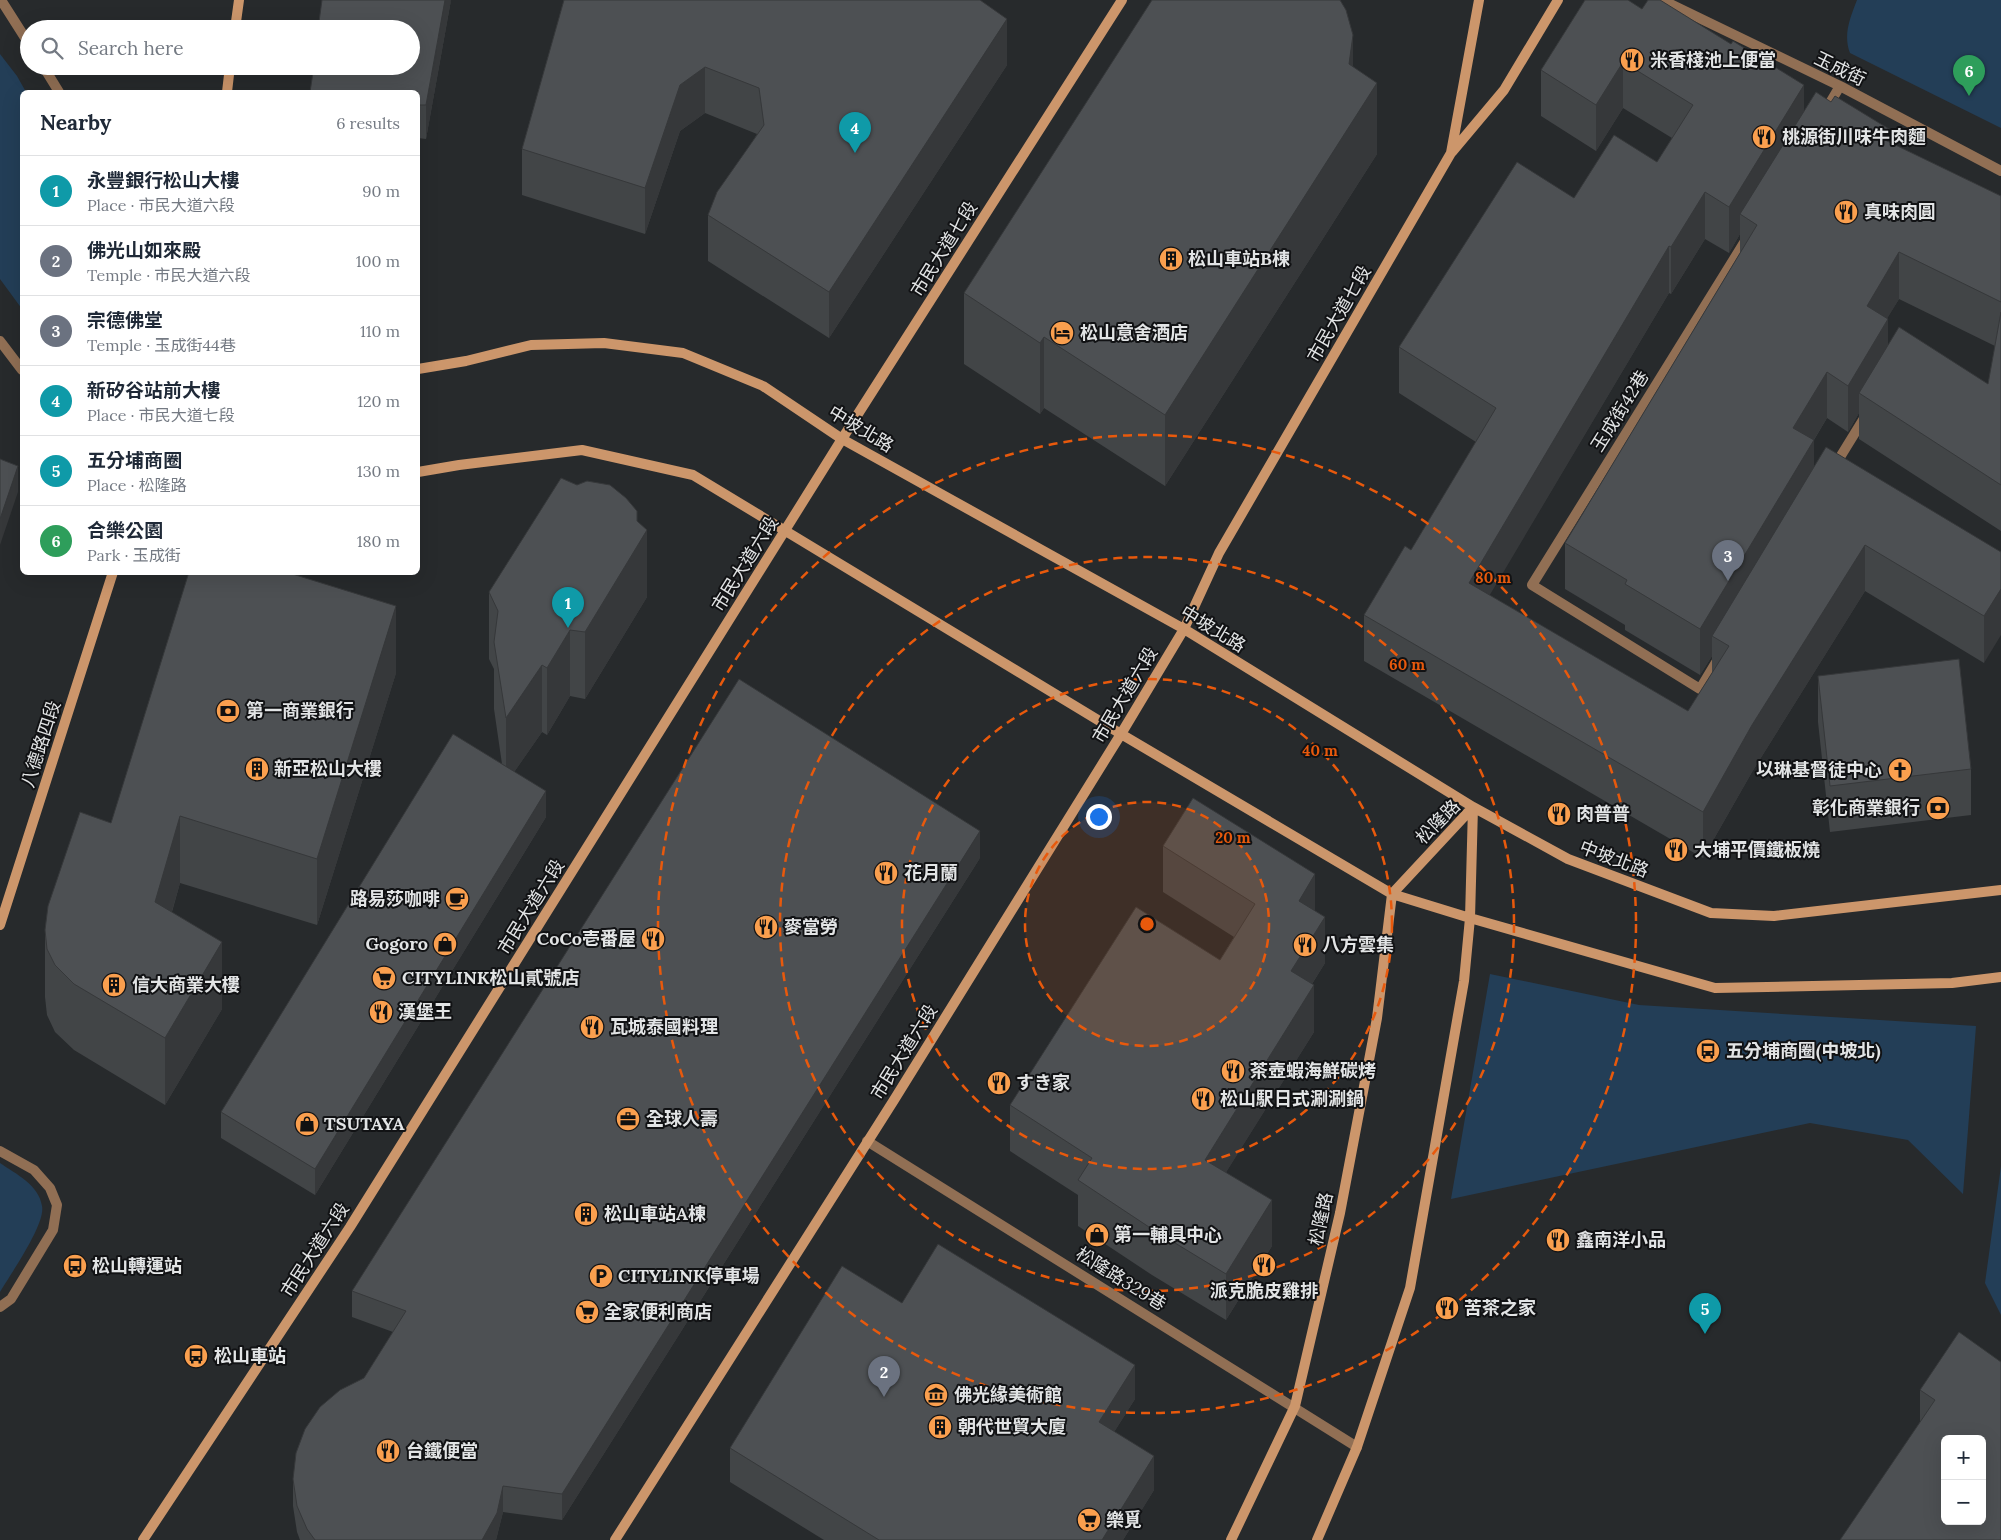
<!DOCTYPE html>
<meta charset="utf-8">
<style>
body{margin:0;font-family:Lora,"Noto Sans TC","Noto Sans JP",serif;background:#f2f2f3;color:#1f2937}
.controls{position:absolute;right:15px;bottom:15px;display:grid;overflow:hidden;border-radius:8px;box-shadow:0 5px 20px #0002}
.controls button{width:45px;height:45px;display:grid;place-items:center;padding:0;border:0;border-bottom:1px solid #e0e1e3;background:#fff;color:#1f2937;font:25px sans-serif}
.you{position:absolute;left:1098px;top:816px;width:18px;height:18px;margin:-12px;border:4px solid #fff;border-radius:50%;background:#1a73e8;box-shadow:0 0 0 8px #1a73e833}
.badge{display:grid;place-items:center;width:32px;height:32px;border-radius:50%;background:#825e41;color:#fff;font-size:16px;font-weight:700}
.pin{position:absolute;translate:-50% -41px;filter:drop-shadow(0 1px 2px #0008)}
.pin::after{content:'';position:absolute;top:26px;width:18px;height:15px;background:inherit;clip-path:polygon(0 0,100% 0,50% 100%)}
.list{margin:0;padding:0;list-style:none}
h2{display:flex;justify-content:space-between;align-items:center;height:65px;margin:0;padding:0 20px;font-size:21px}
h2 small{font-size:16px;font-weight:400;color:#747a83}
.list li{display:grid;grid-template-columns:32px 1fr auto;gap:15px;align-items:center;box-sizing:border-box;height:70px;padding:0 20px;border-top:1px solid #e0e1e3}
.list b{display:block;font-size:19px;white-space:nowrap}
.list p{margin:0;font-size:16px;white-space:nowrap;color:#747a83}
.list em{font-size:16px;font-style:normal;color:#747a83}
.icon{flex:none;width:28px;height:28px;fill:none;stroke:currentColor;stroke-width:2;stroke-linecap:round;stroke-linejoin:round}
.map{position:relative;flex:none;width:2001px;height:1540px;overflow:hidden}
.search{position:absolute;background:#fff;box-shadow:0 5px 20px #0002;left:20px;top:20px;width:400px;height:55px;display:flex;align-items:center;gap:12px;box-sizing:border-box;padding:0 18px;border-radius:28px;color:#747a83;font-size:19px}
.panel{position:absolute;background:#fff;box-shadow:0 5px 20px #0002;left:20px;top:90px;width:400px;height:485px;border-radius:8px}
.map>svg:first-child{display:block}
.green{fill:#233e57}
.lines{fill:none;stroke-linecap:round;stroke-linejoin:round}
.street{stroke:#916f54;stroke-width:10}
.secondary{stroke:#cc966b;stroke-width:10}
.wall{fill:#424547;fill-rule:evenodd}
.shaded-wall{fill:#36383a}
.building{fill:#4d5053;stroke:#36383a;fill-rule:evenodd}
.ring{fill:none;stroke:#e8590c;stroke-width:2.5;stroke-dasharray:9 6}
.labels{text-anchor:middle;stroke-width:4;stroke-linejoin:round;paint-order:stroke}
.poi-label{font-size:18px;font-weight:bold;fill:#e2e4e5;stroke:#111214;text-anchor:start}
.street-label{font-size:18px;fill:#e2e4e5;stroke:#111214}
.centre{fill:#e8590c;stroke:#111214;stroke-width:2.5}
.ring-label{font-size:15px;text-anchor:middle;font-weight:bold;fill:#e8590c;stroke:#111214;stroke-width:4;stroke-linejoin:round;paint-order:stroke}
</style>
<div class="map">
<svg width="2001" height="1540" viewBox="0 0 2001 1540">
<rect width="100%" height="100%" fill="#272a2c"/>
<path class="green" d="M 1857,0 L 2001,0 L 2001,128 L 1850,53 C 1843,35 1850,18 1857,0 Z
M 0,54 L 17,76 L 26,92 L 22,92 L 22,309 L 0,279 Z
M 1490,974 L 1639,1005 L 1976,1026 L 1963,1194 L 1908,1140 L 1810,1123 L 1451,1199 Z
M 0,1163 C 16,1174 39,1185 42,1206 C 46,1224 10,1275 0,1292 Z
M 2001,1166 L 2001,1315 L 1985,1283 Z"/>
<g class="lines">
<path class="street" d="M 1,0 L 29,44
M 1662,0 L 1840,86 L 2001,171
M 43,66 L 59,92
M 1824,113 L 1840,86
M 0,341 L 22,370
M 1834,467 L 1866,415
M 1718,659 L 1700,689 L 1532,585 L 1747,238
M 867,1141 L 1357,1447
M 0,1151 L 34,1170 L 50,1188 L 57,1205 L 53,1230 L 11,1299 L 0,1307"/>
<path class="secondary" d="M 235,29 L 239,0
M 227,92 L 230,66
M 1452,152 L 1504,90 L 1558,0
M 418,369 L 466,361 L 531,345 L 604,343 L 683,353 L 763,386 L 842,439 L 1184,629 L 1473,807 L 1568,859 L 1711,913 L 1774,916 L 2001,890
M 418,472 L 459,465 L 582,450 L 693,475 L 1121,734 L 1392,894 L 1470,918 L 1715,988 L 1952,983 L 2001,977
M 0,925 L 113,572
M 143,1540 L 350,1227 L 842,439 L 1122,0
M 615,1540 L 894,1100 L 1121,734 L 1184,629 L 1219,553 L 1451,153 L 1479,0
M 1231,1540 L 1295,1406 L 1340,1213 L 1377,1018 L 1392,894 L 1473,807
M 1317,1540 L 1357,1447 L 1410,1288 L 1464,981 L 1470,918 L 1473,807"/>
</g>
<path class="wall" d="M 451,0 L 426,139 L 418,138 L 418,92 Z
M 564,0 L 1007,65 L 829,338 L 708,261 L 708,215 L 757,134 L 705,113 L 680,131 L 645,234 L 522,195 L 522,149 Z
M 1585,0 L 1804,111 L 1889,142 L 2001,196 L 2001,531 L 1859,439 L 1859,413 L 1848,432 L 1827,418 L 1814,440 L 1814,467 L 2001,552 L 1984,663 L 1865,591 L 1752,772 L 1703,858 L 1364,661 L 1364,615 L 1411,550 L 1476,442 L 1399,393 L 1399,347 L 1574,198 L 1657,162 L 1672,138 L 1623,108 L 1596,151 L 1541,116 L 1541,70 ZM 1740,234 L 1740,253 L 1565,543 L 1565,589 L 1625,625 L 1625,630 L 1700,675 L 1712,656 L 1712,673 L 1688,711 L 1489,595 L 1669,293 L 1671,294 L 1705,239 L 1729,253 ZM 1899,299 L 1995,346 L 1988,384 L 1888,346 L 1887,318 Z
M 1353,66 L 1377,154 L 1165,486 L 1044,408 L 1040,414 L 964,364 L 964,293 Z
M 637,521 L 647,597 L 585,699 L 570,696 L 547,735 L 542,732 L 514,772 L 546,817 L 315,1195 L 221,1138 L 221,1112 L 502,764 L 494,709 L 494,669 L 489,659 L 489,592 Z
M 396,673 L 317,925 L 180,883 L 172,912 L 222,1009 L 165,1105 L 74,1050 L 55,1032 L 47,1015 L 45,997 L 45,930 L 111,823 Z
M 1818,676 L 1971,769 L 1971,815 L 1830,832 L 1818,722 Z
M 1163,846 L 1315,911 L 1325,963 L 1312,984 L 1314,1032 L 1226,1172 L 1272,1246 L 1226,1320 L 1152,1275 L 1078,1226 L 1078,1195 L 1010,1151 L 1010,1105 L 1220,960 L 1234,937 L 1163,892 Z
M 980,858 L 562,1520 L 503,1512 L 496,1540 L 300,1540 L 297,1532 L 293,1506 L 293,1479 L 364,1378 L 393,1332 L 352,1317 L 352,1291 Z
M 902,1303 L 1135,1399 L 1114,1432 L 1154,1490 L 1123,1540 L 824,1540 L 730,1482 L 730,1448 Z
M 2001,1362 L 1920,1423 L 1920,1390 Z"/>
<path class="shaded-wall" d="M 445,0 L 451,0 L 426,139 L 426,105 Z
M 1007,19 L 1007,65 L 829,338 L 829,292 Z
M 1353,35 L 1353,106 L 1377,83 L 1377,154 L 1165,486 L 1165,415 L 1349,64 Z
M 1623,62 L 1623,108 L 1596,151 L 1596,105 Z
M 705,67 L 705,113 L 680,131 L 645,234 L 645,188 L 680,85 Z
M 1804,85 L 1804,131 L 1740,214 L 1740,234 L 1729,253 L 1729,207 Z
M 1889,129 L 1889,175 L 1883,139 Z
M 1705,192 L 1705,239 L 1671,294 L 1671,247 Z
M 1669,246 L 1669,293 L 1469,630 L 1469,583 Z
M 1899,252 L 1899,299 L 1867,352 L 1867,306 Z
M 1888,319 L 1888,365 L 1859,393 L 1859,413 L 1848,432 L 1848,386 Z
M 1044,337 L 1044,408 L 1040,414 L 1040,343 Z
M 1827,372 L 1827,418 L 1793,474 L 1793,428 Z
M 1814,440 L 1814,487 L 1712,636 L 1712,656 L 1700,675 L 1700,629 Z
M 18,466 L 18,492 L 0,545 L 0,519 Z
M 647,530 L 647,597 L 585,699 L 585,632 Z
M 1865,545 L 1865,591 L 1752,772 L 1703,858 L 1703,812 L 1752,725 Z
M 2001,589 L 2001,635 L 1984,663 L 1984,616 Z
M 396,606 L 396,673 L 317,925 L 317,859 Z
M 570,630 L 570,696 L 547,735 L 547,668 Z
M 542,665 L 542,732 L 506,784 L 506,718 Z
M 546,791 L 546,817 L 315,1195 L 315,1169 Z
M 180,816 L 180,883 L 155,969 L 155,902 Z
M 980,831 L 980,858 L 562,1520 L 562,1494 Z
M 1315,874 L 1315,921 L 1299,901 Z
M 1325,917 L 1325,963 L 1291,1017 L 1291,971 Z
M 222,942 L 222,1009 L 165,1105 L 165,1038 Z
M 1314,985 L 1314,1032 L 1205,1206 L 1205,1160 Z
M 1272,1200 L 1272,1246 L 1226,1320 L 1226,1274 Z
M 1135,1365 L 1135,1399 L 1099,1456 L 1099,1422 Z
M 1154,1456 L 1154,1490 L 1123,1540 L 1102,1540 Z
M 503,1486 L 503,1512 L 496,1540 L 482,1540 Z"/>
<path class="building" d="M 322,0 L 445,0 L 426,105 L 418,105 L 418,92 L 310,92 L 314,66 L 411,66 L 411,29 L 318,29 Z
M 564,0 L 980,0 L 1007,19 L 829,292 L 708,215 L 717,192 L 764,125 L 759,88 L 705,67 L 680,85 L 645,188 L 522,149 Z
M 1152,0 L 1340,0 L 1346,10 L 1353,35 L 1349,64 L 1377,83 L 1165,415 L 1044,337 L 1040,343 L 964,293 Z
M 1585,0 L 1628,0 L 1642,9 L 1648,0 L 1660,0 L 1731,44 L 1733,41 L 1804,85 L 1729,207 L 1705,192 L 1671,247 L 1669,246 L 1469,583 L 1688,711 L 1729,646 L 1712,636 L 1826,447 L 2001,552 L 2001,589 L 1984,616 L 1865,545 L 1752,725 L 1703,812 L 1364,615 L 1405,546 L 1411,550 L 1496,408 L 1399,347 L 1517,162 L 1574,198 L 1614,135 L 1657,162 L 1693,105 L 1623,62 L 1596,105 L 1541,70 Z
M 1816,92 L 1831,102 L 1835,96 L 1889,129 L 1883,139 L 2001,196 L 2001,302 L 1899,252 L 1867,306 L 1888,319 L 1848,386 L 1827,372 L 1793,428 L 1814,440 L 1700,629 L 1625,584 L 1627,580 L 1565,543 L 1757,225 L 1740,214 Z
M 2001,312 L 2001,485 L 1859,393 L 1899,327 L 1988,384 Z
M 0,459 L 18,466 L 0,519 Z
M 561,478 L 577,485 L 587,481 L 610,485 L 626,498 L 637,511 L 637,521 L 647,530 L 585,632 L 570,630 L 547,668 L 542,665 L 506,718 L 494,642 L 498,611 L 489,592 Z
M 189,572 L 286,572 L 396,606 L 317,859 L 180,816 L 155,902 L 222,942 L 165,1038 L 74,984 L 55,965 L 47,949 L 45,930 L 48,906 L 80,812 L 111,823 Z
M 1959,659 L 1971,769 L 1830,786 L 1818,676 Z
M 739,679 L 980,831 L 562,1494 L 503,1486 L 497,1513 L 482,1540 L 315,1540 L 307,1529 L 297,1506 L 293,1479 L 296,1453 L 305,1429 L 320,1407 L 340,1390 L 364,1378 L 406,1311 L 352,1291 Z
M 453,734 L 546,791 L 315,1169 L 221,1112 Z
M 1193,798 L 1315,874 L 1299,901 L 1325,917 L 1291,971 L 1314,985 L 1205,1160 L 1272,1200 L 1226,1274 L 1152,1229 L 1078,1180 L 1092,1158 L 1010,1105 L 1136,907 L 1220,960 L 1255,904 L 1163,846 Z
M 938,1244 L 1135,1365 L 1099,1422 L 1154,1456 L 1102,1540 L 879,1540 L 730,1448 L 842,1266 L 902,1303 Z
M 1959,1332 L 2001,1362 L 2001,1540 L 1840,1540 L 1935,1400 L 1920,1390 ZM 1945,1439 L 1982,1439 L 1982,1521 L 1945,1521 Z"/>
<circle cx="1147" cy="924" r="122" fill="#e8590c" fill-opacity=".12"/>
<g class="ring">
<circle cx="1147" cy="924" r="122"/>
<circle cx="1147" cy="924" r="245"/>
<circle cx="1147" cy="924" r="367"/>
<circle cx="1147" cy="924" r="489"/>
</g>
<defs>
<g id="restaurant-disc" transform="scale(1.25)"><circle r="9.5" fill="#fa9f4e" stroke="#111214"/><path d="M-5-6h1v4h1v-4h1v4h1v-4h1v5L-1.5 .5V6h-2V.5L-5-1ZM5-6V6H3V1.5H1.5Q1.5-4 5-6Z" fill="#111"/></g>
<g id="building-disc" transform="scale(1.25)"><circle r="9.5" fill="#fa9f4e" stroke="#111214"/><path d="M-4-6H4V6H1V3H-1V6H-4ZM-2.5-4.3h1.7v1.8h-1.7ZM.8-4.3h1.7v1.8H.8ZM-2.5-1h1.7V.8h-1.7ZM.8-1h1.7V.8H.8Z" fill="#111"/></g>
<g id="hotel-disc" transform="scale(1.25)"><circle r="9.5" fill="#fa9f4e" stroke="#111214"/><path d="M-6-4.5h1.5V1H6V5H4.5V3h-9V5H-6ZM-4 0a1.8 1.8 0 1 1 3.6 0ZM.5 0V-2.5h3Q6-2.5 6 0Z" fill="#111"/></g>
<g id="bank-disc" transform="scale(1.25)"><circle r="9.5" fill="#fa9f4e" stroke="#111214"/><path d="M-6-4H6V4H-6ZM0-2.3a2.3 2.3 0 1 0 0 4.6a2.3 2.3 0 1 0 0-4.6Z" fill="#111"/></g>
<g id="church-disc" transform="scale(1.25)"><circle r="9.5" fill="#fa9f4e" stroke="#111214"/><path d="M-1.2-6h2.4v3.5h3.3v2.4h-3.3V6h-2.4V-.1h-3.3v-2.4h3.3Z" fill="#111"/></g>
<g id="cafe-disc" transform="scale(1.25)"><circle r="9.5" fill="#fa9f4e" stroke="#111214"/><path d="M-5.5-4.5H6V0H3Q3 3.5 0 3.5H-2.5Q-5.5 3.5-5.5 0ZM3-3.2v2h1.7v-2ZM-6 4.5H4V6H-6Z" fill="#111"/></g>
<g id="shop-disc" transform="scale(1.25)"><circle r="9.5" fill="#fa9f4e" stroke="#111214"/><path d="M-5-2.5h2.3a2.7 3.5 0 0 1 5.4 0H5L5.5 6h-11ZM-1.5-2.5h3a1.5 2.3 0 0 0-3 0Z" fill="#111"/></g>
<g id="supermarket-disc" transform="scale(1.25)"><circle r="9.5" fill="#fa9f4e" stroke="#111214"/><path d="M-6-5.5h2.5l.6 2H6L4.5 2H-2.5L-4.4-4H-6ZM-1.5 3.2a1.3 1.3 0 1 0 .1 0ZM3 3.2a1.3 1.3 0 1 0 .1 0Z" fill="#111"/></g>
<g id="bus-disc" transform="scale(1.25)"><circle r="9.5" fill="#fa9f4e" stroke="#111214"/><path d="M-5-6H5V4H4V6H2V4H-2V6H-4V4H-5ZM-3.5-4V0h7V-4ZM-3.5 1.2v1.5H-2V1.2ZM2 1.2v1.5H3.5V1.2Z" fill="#111"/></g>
<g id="office-disc" transform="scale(1.25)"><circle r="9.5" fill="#fa9f4e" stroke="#111214"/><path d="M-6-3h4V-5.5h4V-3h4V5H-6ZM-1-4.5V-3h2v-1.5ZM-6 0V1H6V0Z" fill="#111"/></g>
<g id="parking-disc" transform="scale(1.25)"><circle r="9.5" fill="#fa9f4e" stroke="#111214"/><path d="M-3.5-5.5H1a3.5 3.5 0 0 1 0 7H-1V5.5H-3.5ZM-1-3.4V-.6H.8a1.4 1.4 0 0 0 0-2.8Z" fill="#111"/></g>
<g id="museum-disc" transform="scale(1.25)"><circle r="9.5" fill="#fa9f4e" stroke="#111214"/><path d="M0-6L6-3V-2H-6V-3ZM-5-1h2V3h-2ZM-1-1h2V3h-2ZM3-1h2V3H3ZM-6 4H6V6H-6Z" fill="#111"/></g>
</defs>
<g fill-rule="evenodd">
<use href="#restaurant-disc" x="1632" y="60"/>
<use href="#restaurant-disc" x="1764" y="137"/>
<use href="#restaurant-disc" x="1846" y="212"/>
<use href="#building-disc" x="1171" y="259"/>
<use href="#hotel-disc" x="1062" y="333"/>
<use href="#bank-disc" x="228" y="711"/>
<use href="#building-disc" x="257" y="769"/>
<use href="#church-disc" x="1900" y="770"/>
<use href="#bank-disc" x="1938" y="808"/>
<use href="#restaurant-disc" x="1559" y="814"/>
<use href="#restaurant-disc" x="1676" y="850"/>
<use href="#restaurant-disc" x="886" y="873"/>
<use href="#cafe-disc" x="457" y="899"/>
<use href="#restaurant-disc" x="766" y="927"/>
<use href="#restaurant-disc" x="653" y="939"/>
<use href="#shop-disc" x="445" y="944"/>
<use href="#restaurant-disc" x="1305" y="945"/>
<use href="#supermarket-disc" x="384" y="978"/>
<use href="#building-disc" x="114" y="985"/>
<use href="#restaurant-disc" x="381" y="1012"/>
<use href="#restaurant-disc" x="592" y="1027"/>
<use href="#bus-disc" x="1708" y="1051"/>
<use href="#restaurant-disc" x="1233" y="1071"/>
<use href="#restaurant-disc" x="999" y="1083"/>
<use href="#restaurant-disc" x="1203" y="1099"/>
<use href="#office-disc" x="628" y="1119"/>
<use href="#shop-disc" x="307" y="1124"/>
<use href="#building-disc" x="586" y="1214"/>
<use href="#shop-disc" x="1097" y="1235"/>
<use href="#restaurant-disc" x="1558" y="1240"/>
<use href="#restaurant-disc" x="1264" y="1265"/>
<use href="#bus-disc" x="75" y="1266"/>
<use href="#parking-disc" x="601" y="1276"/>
<use href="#restaurant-disc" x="1447" y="1308"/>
<use href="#supermarket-disc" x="587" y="1312"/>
<use href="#bus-disc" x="196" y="1356"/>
<use href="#museum-disc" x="936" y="1395"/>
<use href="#building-disc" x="940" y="1427"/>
<use href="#restaurant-disc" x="388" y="1451"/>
<use href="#supermarket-disc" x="1089" y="1520"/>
</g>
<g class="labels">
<g class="poi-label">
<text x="1650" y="66">米香棧池上便當</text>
<text x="1782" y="143">桃源街川味牛肉麵</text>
<text x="1864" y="218">真味肉圓</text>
<text x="1188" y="265">松山車站B棟</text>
<text x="1080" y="339">松山意舍酒店</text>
<text x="246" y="717">第一商業銀行</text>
<text x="274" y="775">新亞松山大樓</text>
<text x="1882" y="776" text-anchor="end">以琳基督徒中心</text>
<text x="1920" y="814" text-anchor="end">彰化商業銀行</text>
<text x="1576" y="820">肉普普</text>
<text x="1694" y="856">大埔平價鐵板燒</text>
<text x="904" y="879">花月蘭</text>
<text x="440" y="905" text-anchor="end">路易莎咖啡</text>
<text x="784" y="933">麥當勞</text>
<text x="636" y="945" text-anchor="end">CoCo壱番屋</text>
<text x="428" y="950" text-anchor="end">Gogoro</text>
<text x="1322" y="951">八方雲集</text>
<text x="402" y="984">CITYLINK松山貳號店</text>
<text x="132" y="991">信大商業大樓</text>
<text x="398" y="1018">漢堡王</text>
<text x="610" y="1033">瓦城泰國料理</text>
<text x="1726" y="1057">五分埔商圈(中坡北)</text>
<text x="1250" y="1077">茶壺蝦海鮮碳烤</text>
<text x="1016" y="1089">すき家</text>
<text x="1220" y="1105">松山駅日式涮涮鍋</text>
<text x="646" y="1125">全球人壽</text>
<text x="324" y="1130">TSUTAYA</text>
<text x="604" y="1220">松山車站A棟</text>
<text x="1114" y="1241">第一輔具中心</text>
<text x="1576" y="1246">鑫南洋小品</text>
<text x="92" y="1272">松山轉運站</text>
<text x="618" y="1282">CITYLINK停車場</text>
<text x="1264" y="1297" text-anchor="middle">派克脆皮雞排</text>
<text x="1464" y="1314">苦茶之家</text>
<text x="604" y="1318">全家便利商店</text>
<text x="214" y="1362">松山車站</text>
<text x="954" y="1401">佛光緣美術館</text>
<text x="958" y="1433">朝代世貿大廈</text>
<text x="406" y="1457">台鐵便當</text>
<text x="1106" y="1526">樂覓</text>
</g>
<g class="street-label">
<text transform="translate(1840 69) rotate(26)" y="6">玉成街</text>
<text transform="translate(944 249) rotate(-58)" y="6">市民大道七段</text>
<text transform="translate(1339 314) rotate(-60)" y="6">市民大道七段</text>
<text transform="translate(1620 411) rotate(-58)" y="6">玉成街42巷</text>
<text transform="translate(861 429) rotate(31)" y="6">中坡北路</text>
<text transform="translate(745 564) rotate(-58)" y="6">市民大道六段</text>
<text transform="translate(1213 629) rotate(31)" y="6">中坡北路</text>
<text transform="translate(1125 695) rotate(-59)" y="6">市民大道六段</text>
<text transform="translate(41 744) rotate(-72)" y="6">八德路四段</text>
<text transform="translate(1438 822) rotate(-45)" y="6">松隆路</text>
<text transform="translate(1614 859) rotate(21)" y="6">中坡北路</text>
<text transform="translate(531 907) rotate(-58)" y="6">市民大道六段</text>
<text transform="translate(904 1052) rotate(-58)" y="6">市民大道六段</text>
<text transform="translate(1321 1219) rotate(-78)" y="6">松隆路</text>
<text transform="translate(315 1250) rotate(-57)" y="6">市民大道六段</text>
<text transform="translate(1121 1279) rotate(32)" y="6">松隆路329巷</text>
</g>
</g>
<circle cx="1147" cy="924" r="8" class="centre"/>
<g class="ring-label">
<text x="1493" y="583">80 m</text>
<text x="1407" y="670">60 m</text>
<text x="1320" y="756">40 m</text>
<text x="1233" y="843">20 m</text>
</g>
</svg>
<div class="controls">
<button>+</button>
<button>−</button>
</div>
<div class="you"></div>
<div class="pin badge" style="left:568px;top:628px;background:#0f9aa8">1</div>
<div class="pin badge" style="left:884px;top:1397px;background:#6b7280">2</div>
<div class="pin badge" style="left:1728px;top:581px;background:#6b7280">3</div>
<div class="pin badge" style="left:855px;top:153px;background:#0f9aa8">4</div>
<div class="pin badge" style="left:1705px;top:1334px;background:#0f9aa8">5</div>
<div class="pin badge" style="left:1969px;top:96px;background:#2e9e5b">6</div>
<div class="search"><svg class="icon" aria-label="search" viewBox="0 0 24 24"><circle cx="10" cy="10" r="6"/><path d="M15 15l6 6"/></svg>Search here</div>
<section class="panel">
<h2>Nearby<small>6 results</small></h2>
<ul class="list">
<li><span class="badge" style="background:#0f9aa8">1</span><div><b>永豐銀行松山大樓</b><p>Place · 市民大道六段</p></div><em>90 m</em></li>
<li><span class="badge" style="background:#6b7280">2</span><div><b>佛光山如來殿</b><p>Temple · 市民大道六段</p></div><em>100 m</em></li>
<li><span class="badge" style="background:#6b7280">3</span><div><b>宗德佛堂</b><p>Temple · 玉成街44巷</p></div><em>110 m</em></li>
<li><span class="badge" style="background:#0f9aa8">4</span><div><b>新矽谷站前大樓</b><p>Place · 市民大道七段</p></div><em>120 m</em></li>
<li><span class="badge" style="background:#0f9aa8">5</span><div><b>五分埔商圈</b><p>Place · 松隆路</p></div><em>130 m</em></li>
<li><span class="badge" style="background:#2e9e5b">6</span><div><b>合樂公園</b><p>Park · 玉成街</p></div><em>180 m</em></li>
</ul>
</section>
</div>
